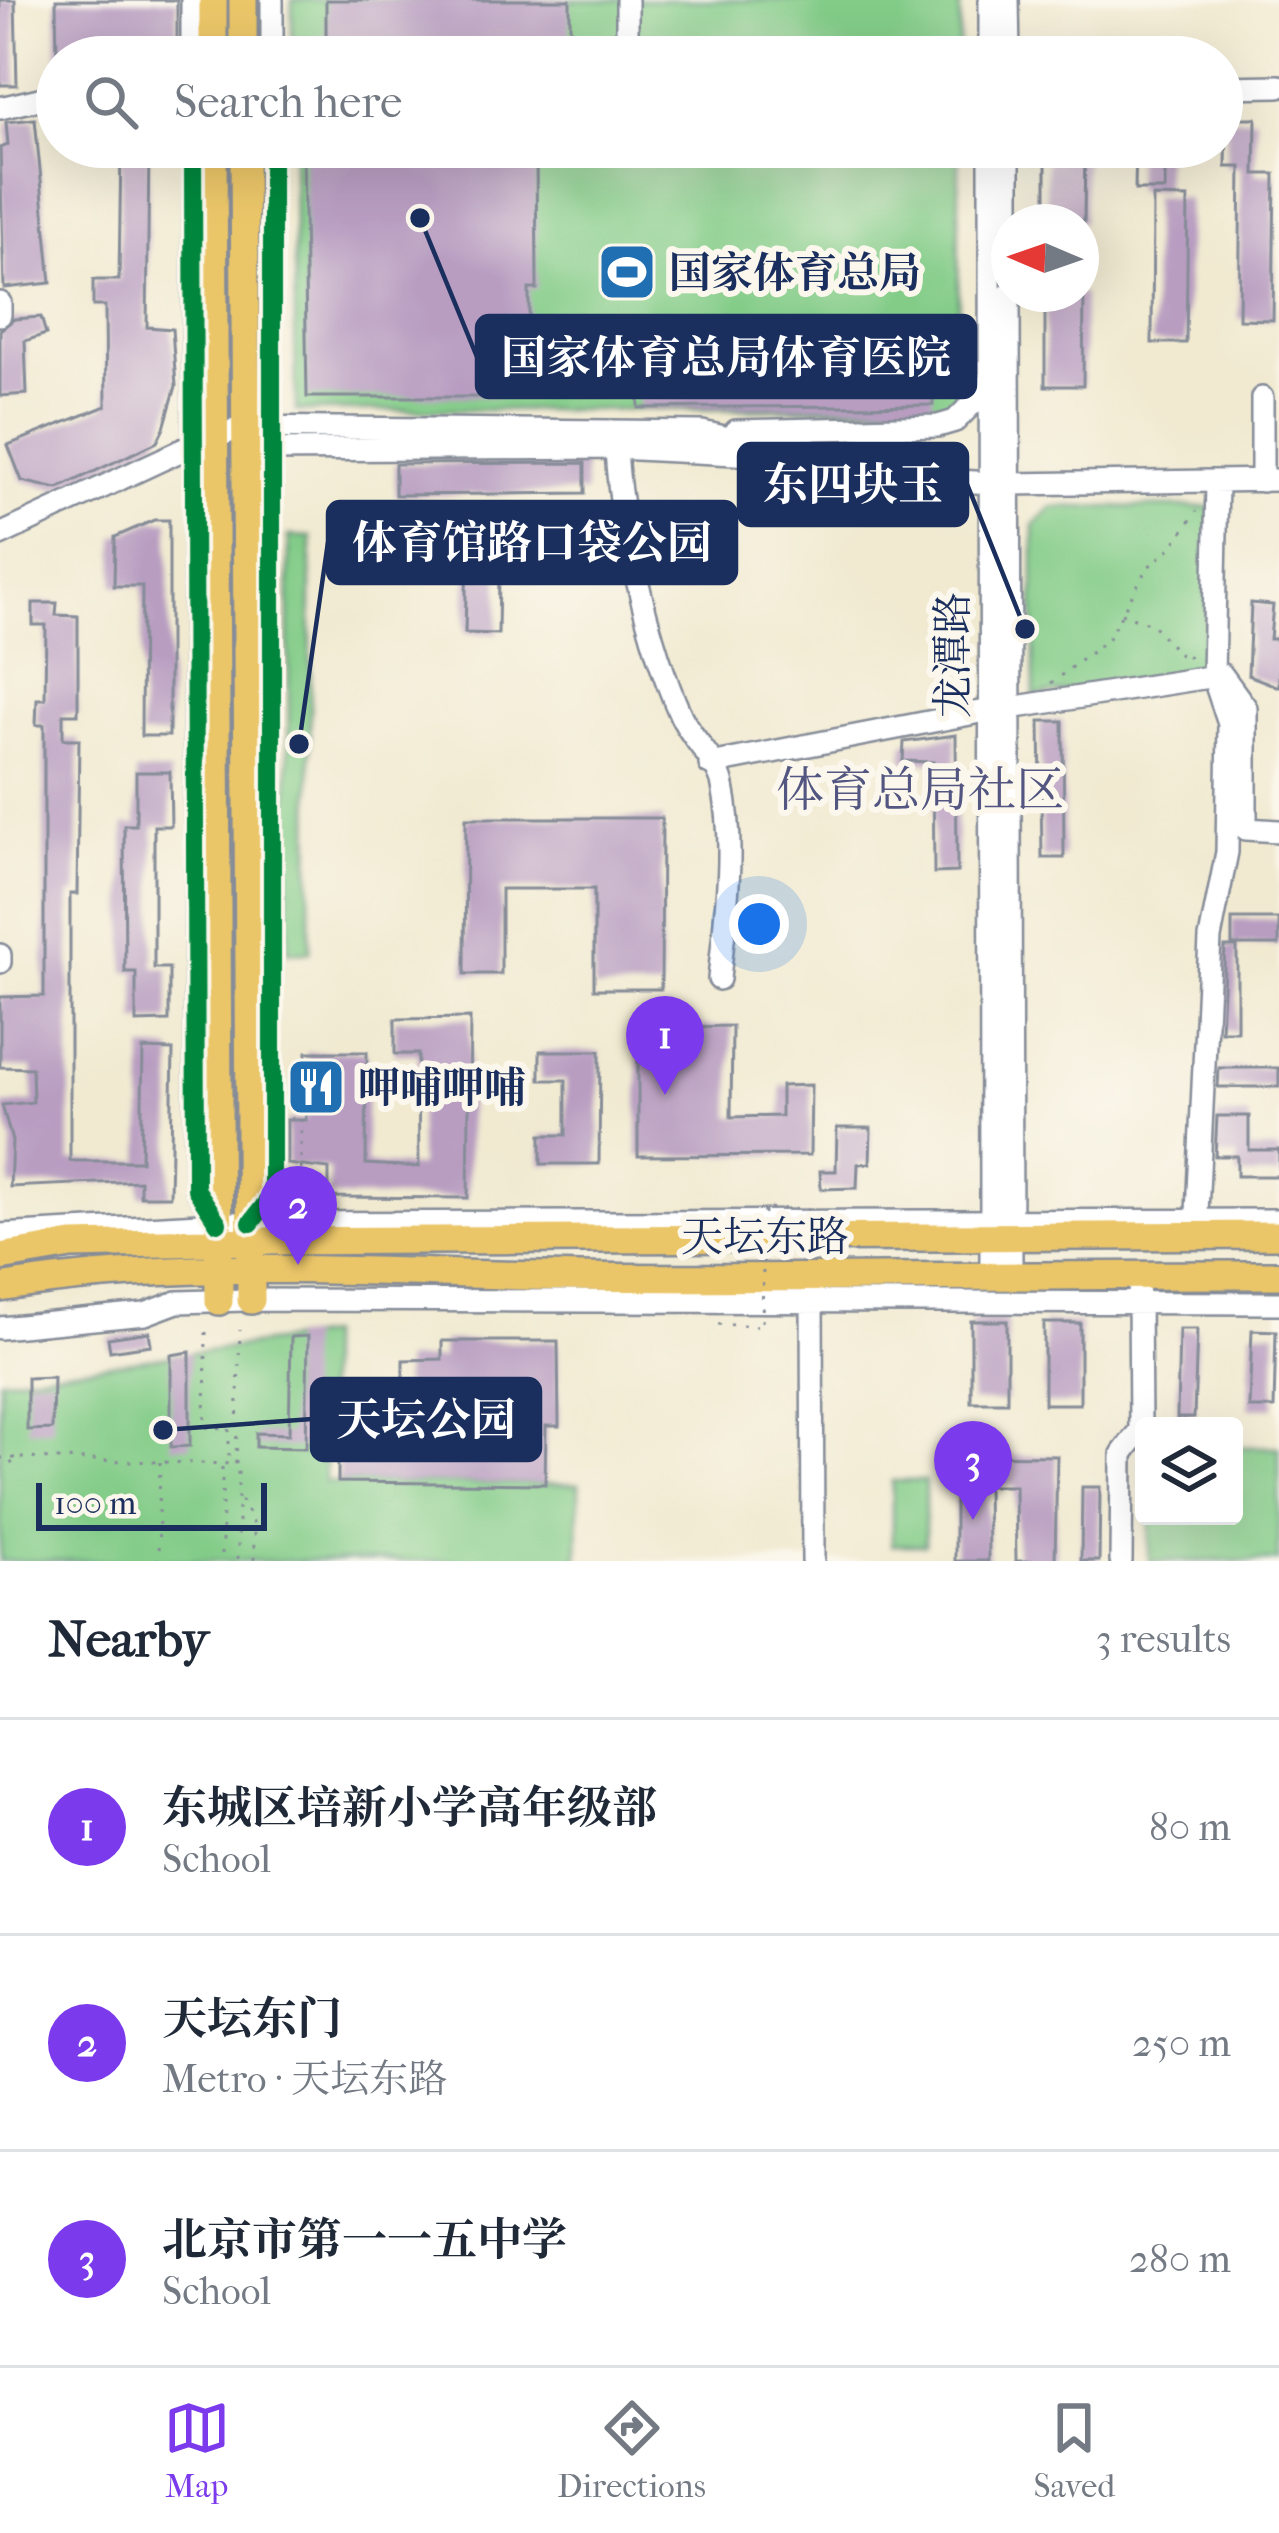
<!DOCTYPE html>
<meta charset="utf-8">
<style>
body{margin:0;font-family:"IM FELL French Canon","Noto Serif SC",serif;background:#f2f2f3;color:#1f2937}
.controls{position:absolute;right:36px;bottom:36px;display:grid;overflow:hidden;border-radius:12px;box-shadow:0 12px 48px #0002}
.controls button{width:108px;height:108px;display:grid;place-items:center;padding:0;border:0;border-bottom:3px solid #e0e1e3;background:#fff;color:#1f2937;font:60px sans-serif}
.compass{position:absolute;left:991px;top:204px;width:108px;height:108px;border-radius:50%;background:#fff;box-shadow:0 12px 48px #0002;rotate:272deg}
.scale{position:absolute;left:36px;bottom:30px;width:231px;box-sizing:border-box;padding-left:12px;border:6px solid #1b2f5e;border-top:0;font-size:33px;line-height:42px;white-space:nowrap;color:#1b2f5e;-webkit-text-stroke:9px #fbf7ec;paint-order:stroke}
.you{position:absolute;left:759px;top:924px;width:42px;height:42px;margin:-30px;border:9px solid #fff;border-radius:50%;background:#1a73e8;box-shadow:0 0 0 18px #1a73e833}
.badge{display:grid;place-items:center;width:78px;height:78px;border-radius:50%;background:#7c3aed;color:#fff;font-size:39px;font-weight:700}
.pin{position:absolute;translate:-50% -99px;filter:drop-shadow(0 3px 6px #0008)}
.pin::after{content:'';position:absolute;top:63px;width:42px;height:36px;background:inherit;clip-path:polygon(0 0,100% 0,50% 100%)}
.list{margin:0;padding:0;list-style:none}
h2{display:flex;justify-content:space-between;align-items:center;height:156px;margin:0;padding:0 48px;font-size:51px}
h2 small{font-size:39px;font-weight:400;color:#747a83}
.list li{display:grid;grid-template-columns:78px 1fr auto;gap:36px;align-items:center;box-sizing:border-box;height:216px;padding:0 48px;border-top:3px solid #e0e1e3}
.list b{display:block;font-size:45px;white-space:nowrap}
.list p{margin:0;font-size:39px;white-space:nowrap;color:#747a83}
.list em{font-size:39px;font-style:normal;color:#747a83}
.icon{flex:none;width:66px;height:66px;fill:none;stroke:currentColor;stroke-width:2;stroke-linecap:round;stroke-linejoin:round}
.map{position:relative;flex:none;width:1279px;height:1561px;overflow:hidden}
.search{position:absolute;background:#fff;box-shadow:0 12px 48px #0002;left:36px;right:36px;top:36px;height:132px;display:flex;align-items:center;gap:30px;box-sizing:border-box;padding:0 42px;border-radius:66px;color:#747a83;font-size:45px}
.sheet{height:804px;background:#fff}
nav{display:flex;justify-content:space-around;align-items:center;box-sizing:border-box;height:168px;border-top:3px solid #e0e1e3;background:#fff;font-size:33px;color:#747a83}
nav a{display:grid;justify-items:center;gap:6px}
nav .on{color:#7c3aed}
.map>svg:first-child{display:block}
.green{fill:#83cc88;stroke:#4f7e73;stroke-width:3}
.building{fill:#b89dc1}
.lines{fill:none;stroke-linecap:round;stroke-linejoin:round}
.minor-casing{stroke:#868c98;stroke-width:26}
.major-casing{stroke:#868c98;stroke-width:32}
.path{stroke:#868c98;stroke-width:3;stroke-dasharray:3 9;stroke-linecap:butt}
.minor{stroke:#fff;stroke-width:21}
.major{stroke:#ebc669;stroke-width:27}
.path-bridge{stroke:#868c98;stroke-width:3;stroke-dasharray:3 9;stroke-linecap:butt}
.cycleway-casing{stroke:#fbf7ec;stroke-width:26}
.cycleway{stroke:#00873e;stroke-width:18}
.labels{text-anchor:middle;stroke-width:12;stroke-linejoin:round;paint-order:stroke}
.poi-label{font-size:42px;font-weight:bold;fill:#1b2f5e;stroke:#fbf7ec;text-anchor:start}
.street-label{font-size:42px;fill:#1b2f5e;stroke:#fbf7ec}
.quarter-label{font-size:48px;fill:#525681;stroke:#fbf7ec}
.leader{fill:none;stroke:#1b2f5e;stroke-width:4.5}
.callout-dot{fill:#1b2f5e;stroke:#fbf7ec;stroke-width:4.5}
.callout{fill:#1b2f5e;stroke:#1b2f5e;stroke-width:4.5}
.callout-label{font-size:45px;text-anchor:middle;font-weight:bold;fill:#fff}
</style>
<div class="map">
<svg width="1279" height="1561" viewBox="0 0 1279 1561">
<rect width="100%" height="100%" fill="#fbf7ec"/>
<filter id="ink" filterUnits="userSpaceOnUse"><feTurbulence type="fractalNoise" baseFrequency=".00833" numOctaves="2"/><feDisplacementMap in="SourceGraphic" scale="24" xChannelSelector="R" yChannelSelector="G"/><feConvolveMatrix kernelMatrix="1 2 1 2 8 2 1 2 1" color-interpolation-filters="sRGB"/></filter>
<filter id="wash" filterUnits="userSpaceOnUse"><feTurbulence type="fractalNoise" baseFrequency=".004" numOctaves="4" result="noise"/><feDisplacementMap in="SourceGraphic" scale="48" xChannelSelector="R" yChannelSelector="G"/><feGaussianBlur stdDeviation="2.7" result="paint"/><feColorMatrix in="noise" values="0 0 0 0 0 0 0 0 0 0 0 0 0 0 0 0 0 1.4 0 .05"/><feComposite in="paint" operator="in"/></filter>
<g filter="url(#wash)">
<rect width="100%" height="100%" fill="#f1ead1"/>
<path class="green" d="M 292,0 L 960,0 L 959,57 L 292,57 Z
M 293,147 L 959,147 L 958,397 L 939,408 L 296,411 Z
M 1052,507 L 1212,507 L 1203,671 L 1034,696 L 1034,525 Z
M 289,536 L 311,537 L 310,952 L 288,952 Z
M 326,1335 L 325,1482 L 579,1484 L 578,1561 L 0,1561 L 0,1379 Z
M 1234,1447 L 1279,1447 L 1279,1561 L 1149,1561 L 1150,1516 L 1234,1516 Z
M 892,1481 L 925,1481 L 925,1545 L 892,1545 Z"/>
<g id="blocks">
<path class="building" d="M 0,0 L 15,0 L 17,85 L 0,85 Z
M 56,0 L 177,0 L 177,57 L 57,57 Z
M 326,0 L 570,0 L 570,57 L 326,55 Z
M 1227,118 L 1256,118 L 1255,174 L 1275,174 L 1273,320 L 1239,319 L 1241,167 L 1226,167 Z
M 35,119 L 51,283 L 4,288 L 0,148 L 8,145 L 6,122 Z
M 121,147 L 149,147 L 147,327 L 172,329 L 176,386 L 164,428 L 157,442 L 57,489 L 22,481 L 8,445 L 106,406 L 105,306 L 93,306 L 93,280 L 119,280 Z
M 303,147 L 536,147 L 537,289 L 529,289 L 529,397 L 307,397 Z
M 1046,147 L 1085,147 L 1084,222 L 1046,222 Z
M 1136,147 L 1165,147 L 1165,190 L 1135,190 Z
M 1153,197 L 1188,198 L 1186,343 L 1152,343 Z
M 1045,294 L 1084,294 L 1083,386 L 1045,386 Z
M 41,317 L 46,334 L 25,341 L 27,394 L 0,396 L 0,330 L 14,319 Z
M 933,372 L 933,405 L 639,408 L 638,375 Z
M 585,463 L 585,493 L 395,495 L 395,464 Z
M 468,517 L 500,517 L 498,634 L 465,633 Z
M 154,520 L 169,520 L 169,736 L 141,736 L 142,586 L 114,586 L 115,537 Z
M 33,603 L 57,603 L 56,615 L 78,616 L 78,714 L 63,714 L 63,739 L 79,739 L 77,894 L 70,894 L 70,1161 L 141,1161 L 143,1049 L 173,1050 L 170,1196 L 140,1196 L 140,1181 L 10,1187 L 12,1141 L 2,1105 L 33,1102 L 32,1068 L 0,1067 L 0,997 L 44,996 L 44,725 L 36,725 L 37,699 L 45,699 L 46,625 L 33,625 Z
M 1251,603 L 1273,605 L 1270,639 L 1279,639 L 1279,687 L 1248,675 Z
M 1040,721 L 1063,721 L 1064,858 L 1042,858 Z
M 956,735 L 957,872 L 934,873 L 933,762 L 903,761 L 904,742 Z
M 136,772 L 170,772 L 171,826 L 154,826 L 154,968 L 169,968 L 169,1021 L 136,1022 L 136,972 L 125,972 L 124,825 L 136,825 Z
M 466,818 L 662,818 L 661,989 L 594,989 L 594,889 L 501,889 L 501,974 L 465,974 Z
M 1232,919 L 1279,919 L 1279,945 L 1232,945 Z
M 1225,947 L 1237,947 L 1237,1031 L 1221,1031 Z
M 470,1018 L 468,1198 L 329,1197 L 329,1169 L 287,1164 L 287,1120 L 306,1120 L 307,1052 L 367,1052 L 366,1164 L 419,1167 L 418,1054 L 395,1054 L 395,1019 Z
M 732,1026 L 731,1117 L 781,1116 L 781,1086 L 811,1085 L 810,1155 L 638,1156 L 638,1028 Z
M 540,1051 L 600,1051 L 599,1164 L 541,1164 L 541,1135 L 566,1135 L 566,1080 L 540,1080 Z
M 1219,1068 L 1279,1068 L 1279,1087 L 1218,1087 Z
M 1217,1116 L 1249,1116 L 1249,1150 L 1279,1150 L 1279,1176 L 1237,1176 L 1237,1156 L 1215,1156 Z
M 837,1128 L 871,1128 L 870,1163 L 858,1164 L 857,1188 L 821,1189 L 820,1171 L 836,1171 Z
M 971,1321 L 1007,1321 L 1007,1402 L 971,1402 Z
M 1044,1323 L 1080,1323 L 1080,1404 L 1044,1404 Z
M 1179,1329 L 1197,1329 L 1194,1418 L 1177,1418 Z
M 1252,1330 L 1276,1331 L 1274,1408 L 1249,1408 Z
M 149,1332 L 151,1345 L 110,1351 L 108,1338 Z
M 308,1336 L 306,1448 L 256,1447 L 256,1433 L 289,1434 L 291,1337 Z
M 442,1341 L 558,1341 L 559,1426 L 546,1426 L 545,1484 L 338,1482 L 338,1444 L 403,1445 L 403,1360 L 442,1359 Z
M 190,1352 L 190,1446 L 171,1447 L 171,1355 Z
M 53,1377 L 52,1429 L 27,1430 L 27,1378 Z
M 955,1455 L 1057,1456 L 1055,1561 L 1016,1561 L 1015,1486 L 987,1486 L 988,1561 L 955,1561 Z
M 1082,1487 L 1100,1487 L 1099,1561 L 1081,1561 Z"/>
</g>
</g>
<g filter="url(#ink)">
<use href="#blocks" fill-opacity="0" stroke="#868c98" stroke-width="3"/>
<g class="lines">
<g class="minor-casing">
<path id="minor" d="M 192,0 L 192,57
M 272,0 L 272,57
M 627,0 L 627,57
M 990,0 L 990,57
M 1008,0 L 1009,57
M 1222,87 L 1279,86
M 0,108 L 57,95
M 193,147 L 196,1189 L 218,1223
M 990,147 L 991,1278
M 1009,147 L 1009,222
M 1009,294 L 1011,1277
M 0,303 L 0,315
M 736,431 L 938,426 L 955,421 L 990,386
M 616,438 C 616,512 650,648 681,716 C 691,738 719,763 723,786 C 736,849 725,917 719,979
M 259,450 L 616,448 L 755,455
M 1262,481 L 1262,398
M 0,535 L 195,444 L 244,427 L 702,432 L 904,478 L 1010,484 L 1279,480
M 1010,708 L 1222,675 L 1246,708 L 1246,829 L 1279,831
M 710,764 L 991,710
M 0,955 L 0,962
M 251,1223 L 272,1195 L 272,147
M 1196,1234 L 1210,938 L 1227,852 L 1229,724 L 1213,676 L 1217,483
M 0,1235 L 218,1223 L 1279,1220
M 812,1292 L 813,1561
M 0,1328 L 145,1314 L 177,1302 L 246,1300 L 1279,1303
M 1121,1561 L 1122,1454 L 1140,1430 L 1139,1293"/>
</g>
<g class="major-casing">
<path id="major" d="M 243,0 L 243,57
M 213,57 L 213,0
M 213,147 L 219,1301
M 244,147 L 251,1300
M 0,1257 L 72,1245 L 251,1241 L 1279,1235
M 0,1288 C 189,1256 389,1274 580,1277 C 813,1280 1046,1274 1279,1275"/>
</g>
<path class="path" d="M 1121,613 L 1153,625 L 1183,659 L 1193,654
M 1051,683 L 1107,640 L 1147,568 L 1171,548 L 1197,511
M 292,1120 L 292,1112 L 301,1112 L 301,1178 L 293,1206
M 206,1332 L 205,1427 L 229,1428 L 229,1459 L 238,1464 L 238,1561
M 0,1458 L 18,1458
M 236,1463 L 240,1330
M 222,1467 L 222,1561
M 0,1470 L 20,1458 L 233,1464
M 241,1500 L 254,1525 L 254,1561
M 158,1561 L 160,1461"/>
<use href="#minor" class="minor"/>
<use href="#major" class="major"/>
<path class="path-bridge" d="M 718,1324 L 762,1326 L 764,1208 L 817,1210"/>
<g class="cycleway-casing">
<path id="cycleway" d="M 193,147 L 196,1189 L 218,1223
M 251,1223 L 272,1195 L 272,147"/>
</g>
<use href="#cycleway" class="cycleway"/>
</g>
</g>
<defs>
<g id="stadium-square" transform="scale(3)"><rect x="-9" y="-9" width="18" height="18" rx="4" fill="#1f6fb2" stroke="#fbf7ec"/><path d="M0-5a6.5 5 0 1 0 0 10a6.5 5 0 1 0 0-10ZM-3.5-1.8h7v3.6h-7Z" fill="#fff"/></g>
<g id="restaurant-square" transform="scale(3)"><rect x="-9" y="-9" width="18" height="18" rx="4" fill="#1f6fb2" stroke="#fbf7ec"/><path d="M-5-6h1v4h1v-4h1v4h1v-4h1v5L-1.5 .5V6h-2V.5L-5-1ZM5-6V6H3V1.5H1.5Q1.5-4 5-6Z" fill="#fff"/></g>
</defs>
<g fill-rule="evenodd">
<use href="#stadium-square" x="627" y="272"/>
<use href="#restaurant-square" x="316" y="1087"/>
</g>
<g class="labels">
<g class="poi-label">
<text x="669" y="287">国家体育总局</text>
<text x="358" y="1102">呷哺呷哺</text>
</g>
<g class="street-label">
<text transform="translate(952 655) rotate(-90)" y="15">龙潭路</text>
<text x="765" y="1251">天坛东路</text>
</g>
<g class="quarter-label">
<text x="920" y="806">体育总局社区</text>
</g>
</g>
<path class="leader" d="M420 218L477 357M1025 629L967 484M299 744L328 542M163 1430L312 1419"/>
<g class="callout-dot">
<circle cx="420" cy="218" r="12"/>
<circle cx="1025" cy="629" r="12"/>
<circle cx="299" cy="744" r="12"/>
<circle cx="163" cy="1430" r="12"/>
</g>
<g class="callout">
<rect x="477" y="316" width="498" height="81" rx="12"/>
<rect x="739" y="444" width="228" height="81" rx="12"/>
<rect x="328" y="502" width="408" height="81" rx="12"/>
<rect x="312" y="1379" width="228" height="81" rx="12"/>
</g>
<g class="callout-label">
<text x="726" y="373">国家体育总局体育医院</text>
<text x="853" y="500">东四块玉</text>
<text x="532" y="558">体育馆路口袋公园</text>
<text x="426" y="1435">天坛公园</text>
</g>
</svg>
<div class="controls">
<button><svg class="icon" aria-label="layers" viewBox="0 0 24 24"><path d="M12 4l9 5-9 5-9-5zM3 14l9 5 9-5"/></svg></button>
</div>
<svg class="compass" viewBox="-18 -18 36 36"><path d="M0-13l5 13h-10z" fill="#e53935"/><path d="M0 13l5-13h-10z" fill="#747a83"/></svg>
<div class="scale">100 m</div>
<div class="you"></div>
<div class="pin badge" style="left:665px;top:1095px">1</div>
<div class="pin badge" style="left:298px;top:1265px">2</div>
<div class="pin badge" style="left:973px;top:1520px">3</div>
<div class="search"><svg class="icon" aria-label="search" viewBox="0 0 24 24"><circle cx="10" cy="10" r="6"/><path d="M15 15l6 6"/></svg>Search here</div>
</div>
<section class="sheet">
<h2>Nearby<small>3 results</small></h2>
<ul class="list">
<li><span class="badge">1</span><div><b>东城区培新小学高年级部</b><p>School</p></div><em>80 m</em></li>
<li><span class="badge">2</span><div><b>天坛东门</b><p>Metro · 天坛东路</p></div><em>250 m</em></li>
<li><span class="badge">3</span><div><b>北京市第一一五中学</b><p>School</p></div><em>280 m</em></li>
</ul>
</section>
<nav>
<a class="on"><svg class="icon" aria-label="map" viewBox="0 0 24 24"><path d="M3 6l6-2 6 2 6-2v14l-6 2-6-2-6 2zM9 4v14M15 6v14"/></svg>Map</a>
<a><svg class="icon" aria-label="directions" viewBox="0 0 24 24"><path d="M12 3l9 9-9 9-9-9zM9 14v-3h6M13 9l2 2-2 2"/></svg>Directions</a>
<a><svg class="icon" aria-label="saved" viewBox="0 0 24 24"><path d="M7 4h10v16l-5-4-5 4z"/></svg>Saved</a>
</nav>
